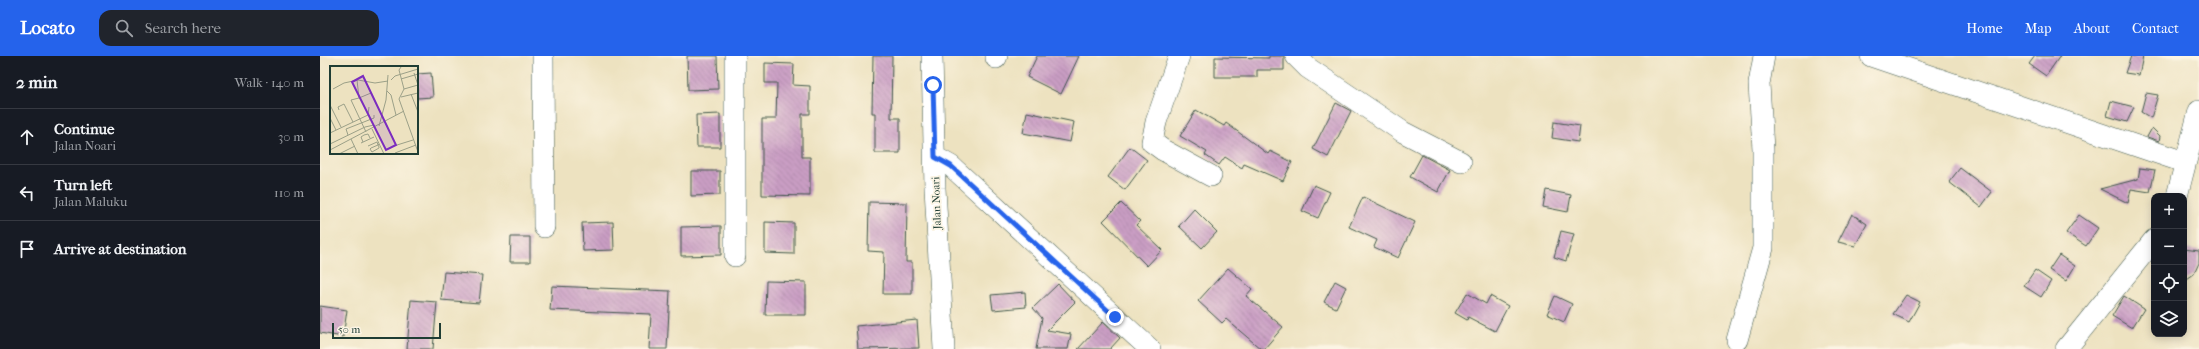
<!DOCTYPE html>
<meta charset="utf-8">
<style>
body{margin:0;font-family:"IM FELL French Canon",serif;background:#20242c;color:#f1f3f6}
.controls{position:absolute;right:12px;bottom:12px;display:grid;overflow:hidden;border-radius:8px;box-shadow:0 2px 10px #0003}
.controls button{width:36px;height:36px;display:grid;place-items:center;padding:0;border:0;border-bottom:1px solid #363941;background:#171b24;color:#f1f3f6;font:20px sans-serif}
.scale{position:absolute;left:12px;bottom:10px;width:109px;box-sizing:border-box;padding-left:4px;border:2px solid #1f3d34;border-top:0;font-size:11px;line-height:14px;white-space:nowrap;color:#1f3d34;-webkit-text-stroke:3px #fcf5e5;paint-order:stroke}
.stop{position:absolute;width:12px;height:12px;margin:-9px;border:3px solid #2563eb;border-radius:50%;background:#fff}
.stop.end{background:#2563eb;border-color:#fff;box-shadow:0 1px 4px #0008}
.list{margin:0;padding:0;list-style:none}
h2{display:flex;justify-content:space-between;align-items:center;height:52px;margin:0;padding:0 16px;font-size:17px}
h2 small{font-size:13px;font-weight:400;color:#9ea1a6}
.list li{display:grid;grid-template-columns:26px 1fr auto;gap:12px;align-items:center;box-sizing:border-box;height:56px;padding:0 16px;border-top:1px solid #363941}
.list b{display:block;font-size:15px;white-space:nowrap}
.list p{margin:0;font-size:13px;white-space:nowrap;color:#9ea1a6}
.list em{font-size:13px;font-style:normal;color:#9ea1a6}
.icon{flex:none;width:22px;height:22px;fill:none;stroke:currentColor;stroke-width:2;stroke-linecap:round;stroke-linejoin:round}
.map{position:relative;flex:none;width:1879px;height:293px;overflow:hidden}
header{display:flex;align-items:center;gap:24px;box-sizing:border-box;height:56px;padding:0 20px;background:#2563eb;color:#fff}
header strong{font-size:19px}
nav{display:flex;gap:22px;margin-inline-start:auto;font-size:14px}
.search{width:280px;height:36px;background:#20242c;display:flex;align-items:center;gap:10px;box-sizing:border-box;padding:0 14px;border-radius:12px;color:#9ea1a6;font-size:15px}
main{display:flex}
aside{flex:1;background:#171b24}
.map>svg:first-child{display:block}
.building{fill:url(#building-back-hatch)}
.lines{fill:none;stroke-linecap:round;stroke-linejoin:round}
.minor-casing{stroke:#3e5649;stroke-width:22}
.minor{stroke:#fff;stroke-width:21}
.route{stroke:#2563eb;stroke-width:5}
.labels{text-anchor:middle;stroke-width:3.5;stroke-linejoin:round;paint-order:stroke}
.street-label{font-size:11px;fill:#1f3d34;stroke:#fcf5e5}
.inset-road{fill:none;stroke:#9ba088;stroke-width:1}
.view{fill:#7b2cbf;fill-opacity:0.15;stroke:#7b2cbf;stroke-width:2}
.inset-edge{fill:none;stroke:#1f3d34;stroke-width:2}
</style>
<header>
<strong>Locato</strong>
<div class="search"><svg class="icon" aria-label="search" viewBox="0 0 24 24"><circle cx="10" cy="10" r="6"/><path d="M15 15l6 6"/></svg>Search here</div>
<nav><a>Home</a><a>Map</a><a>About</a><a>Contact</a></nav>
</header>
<main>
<aside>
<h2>2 min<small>Walk · 140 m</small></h2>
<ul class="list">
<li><svg class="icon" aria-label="ahead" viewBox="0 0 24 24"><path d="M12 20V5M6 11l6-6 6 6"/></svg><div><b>Continue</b><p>Jalan Noari</p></div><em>30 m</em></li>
<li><svg class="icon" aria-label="left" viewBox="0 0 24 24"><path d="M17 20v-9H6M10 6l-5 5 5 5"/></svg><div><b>Turn left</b><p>Jalan Maluku</p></div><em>110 m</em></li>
<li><svg class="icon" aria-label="arrive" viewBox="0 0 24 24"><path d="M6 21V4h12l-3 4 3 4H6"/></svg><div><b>Arrive at destination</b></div></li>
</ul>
</aside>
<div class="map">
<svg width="1879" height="293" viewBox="0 0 1879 293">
<defs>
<pattern id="building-back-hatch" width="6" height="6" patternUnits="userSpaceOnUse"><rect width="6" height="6" fill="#ca9ec4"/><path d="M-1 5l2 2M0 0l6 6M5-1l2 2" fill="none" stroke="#a382a0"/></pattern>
</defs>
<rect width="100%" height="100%" fill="#fcf5e5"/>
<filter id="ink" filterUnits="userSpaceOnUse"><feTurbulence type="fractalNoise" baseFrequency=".025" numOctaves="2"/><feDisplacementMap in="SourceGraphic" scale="8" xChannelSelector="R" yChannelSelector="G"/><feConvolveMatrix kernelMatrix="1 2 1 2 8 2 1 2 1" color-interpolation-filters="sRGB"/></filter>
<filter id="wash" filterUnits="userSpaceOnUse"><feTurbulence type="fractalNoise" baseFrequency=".012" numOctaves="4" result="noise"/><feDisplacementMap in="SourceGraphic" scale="16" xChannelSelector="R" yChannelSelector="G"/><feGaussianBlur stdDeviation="0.9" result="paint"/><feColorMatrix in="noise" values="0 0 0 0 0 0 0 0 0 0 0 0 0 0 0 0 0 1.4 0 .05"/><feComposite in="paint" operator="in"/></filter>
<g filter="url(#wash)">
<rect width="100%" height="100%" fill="#ede2c0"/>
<g id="blocks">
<path class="building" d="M 367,0 L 397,0 L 398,33 L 368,34 Z
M 553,0 L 572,0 L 571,62 L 580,62 L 580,97 L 555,97 L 555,57 L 552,57 Z
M 717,0 L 759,0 L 741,38 L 707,21 Z
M 949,0 L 964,0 L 964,14 L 937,14 L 937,21 L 895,21 L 895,1 L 949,2 Z
M 1715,0 L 1740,0 L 1726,20 L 1709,8 Z
M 1811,0 L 1823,0 L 1819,19 L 1805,17 Z
M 445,7 L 474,8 L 473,29 L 490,30 L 490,58 L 482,58 L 482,101 L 490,101 L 490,140 L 442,139 L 442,63 L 456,63 L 457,27 L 445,27 Z
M 111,17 L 113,41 L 97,42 L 97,18 Z
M 1826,37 L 1838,39 L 1831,62 L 1821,56 Z
M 1791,45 L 1814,51 L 1807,66 L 1787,60 Z
M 1016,47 L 1031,55 L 1008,101 L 993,93 Z
M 876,54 L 904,70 L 906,67 L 948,98 L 950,95 L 972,106 L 963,125 L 924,108 L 922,112 L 905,101 L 899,109 L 885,99 L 887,96 L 860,80 Z
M 707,56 L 754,66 L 750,86 L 703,77 Z
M 400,58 L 400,91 L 377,91 L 376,59 Z
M 1234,66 L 1260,70 L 1258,86 L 1232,82 Z
M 1832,72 L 1840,80 L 1839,85 L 1827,81 Z
M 810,91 L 827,104 L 805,134 L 788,121 Z
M 1102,99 L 1130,114 L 1118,136 L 1090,121 Z
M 1640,112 L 1672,136 L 1661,151 L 1629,126 Z
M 1820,112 L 1835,114 L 1830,136 L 1811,133 L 1808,147 L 1780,133 L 1818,123 Z
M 371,115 L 400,115 L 400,139 L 371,140 Z
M 994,129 L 1010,136 L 998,162 L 982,155 Z
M 1226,134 L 1251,139 L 1248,156 L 1223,151 Z
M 1043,141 L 1095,166 L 1078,202 L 1054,191 L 1057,184 L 1029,171 Z
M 549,146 L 587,147 L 586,206 L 592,206 L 592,238 L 563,238 L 564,196 L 548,195 Z
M 801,147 L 820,165 L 816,169 L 842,194 L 827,210 L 783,165 Z
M 874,153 L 897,176 L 882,192 L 859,170 Z
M 1532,158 L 1547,168 L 1535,190 L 1518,186 Z
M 1759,159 L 1778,172 L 1766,190 L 1746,177 Z
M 293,166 L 294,194 L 263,195 L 262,167 Z
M 445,166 L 474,167 L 474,198 L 445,197 Z
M 401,170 L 401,199 L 361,200 L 361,171 Z
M 1241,175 L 1254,178 L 1246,205 L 1234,201 Z
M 191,181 L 210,181 L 210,206 L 190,206 Z
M 1864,193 L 1879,195 L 1879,207 L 1874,218 L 1864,225 Z
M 1739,199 L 1755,210 L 1746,225 L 1729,214 Z
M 908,212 L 932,233 L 926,240 L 963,271 L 944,293 L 941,293 L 906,263 L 902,267 L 878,245 Z
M 1715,214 L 1731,225 L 1721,241 L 1704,230 Z
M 124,216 L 162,219 L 159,247 L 121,244 Z
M 446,225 L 486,226 L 486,259 L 445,259 Z
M 1015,225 L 1026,231 L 1016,252 L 1004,246 Z
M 738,228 L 755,246 L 727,274 L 751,278 L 748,293 L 716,293 L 722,262 L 713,252 Z
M 232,230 L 350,235 L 347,293 L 329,293 L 331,258 L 230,254 Z
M 705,236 L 706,251 L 673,254 L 671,239 Z
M 1147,237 L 1166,248 L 1170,240 L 1188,250 L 1175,275 L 1148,261 L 1147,264 L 1135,257 Z
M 1586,239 L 1600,246 L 1589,266 L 1573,258 Z
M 1235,240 L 1252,248 L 1244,266 L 1227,258 Z
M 1804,240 L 1824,253 L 1812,272 L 1792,260 Z
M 91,244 L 117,246 L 113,293 L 87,293 Z
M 0,250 L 27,254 L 23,281 L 0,277 Z
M 597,264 L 599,292 L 538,293 L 536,270 Z
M 783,266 L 800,282 L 790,293 L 758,293 Z"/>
</g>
</g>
<g filter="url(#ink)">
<use href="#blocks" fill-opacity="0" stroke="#3e5649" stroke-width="1"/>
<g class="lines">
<g class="minor-casing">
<path id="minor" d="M 223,0 L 224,171
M 612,0 L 615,132 L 624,293
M 859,0 L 836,66 L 832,86 L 843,94 L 891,120
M 976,0 L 988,12 L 1083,76 L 1141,106
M 1551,0 L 1864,106
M 676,2 L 677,0
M 615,101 L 631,110 L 830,293
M 1857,140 L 1879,55
M 415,200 L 415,0
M 1417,284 L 1443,192 L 1443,93 L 1439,28 L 1444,0
M 1746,293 L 1834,184"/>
</g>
<use href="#minor" class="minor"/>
</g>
</g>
<g class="lines" filter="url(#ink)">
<path class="route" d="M 613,29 L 615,101 L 631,110 L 795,261"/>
</g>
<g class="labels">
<g class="street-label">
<text transform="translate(616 147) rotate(-92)" y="4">Jalan Noari</text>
</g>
</g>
<g transform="translate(10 10)">
<rect width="88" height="88" fill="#ede2c0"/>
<path class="inset-road" d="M 71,1 L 69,4 L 74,23M 84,7 L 88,19M 71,13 L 88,8M 27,14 L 29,32 L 21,34 L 36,66M 61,14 L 65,10 L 88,3M 88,19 L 74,23 L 69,33 L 88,86M 3,23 L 14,17 L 28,14 L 45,17 L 58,15M 57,25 L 61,29 L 66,49M 81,28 L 88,46M 71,31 L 88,27M 29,32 L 41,27M 0,39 L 11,61M 9,44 L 8,41 L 14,38 L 23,56M 0,52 L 6,64M 49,60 L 56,34 L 58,9M 42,63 L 54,88M 0,67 L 38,49 L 39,41M 18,69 L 16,63 L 44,52 L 44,49M 21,73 L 28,88M 33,76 L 31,71 L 34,69 L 38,68 L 40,72M 31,77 L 44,71M 0,78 L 35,61 L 44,59M 67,79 L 83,74M 38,80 L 47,76 L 48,79 L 49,81 L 49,82 L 42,86 L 40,83 L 41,82 L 48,79 L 49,78M 0,84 L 74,45M 65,87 L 86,79M 9,88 L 25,80"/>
<path class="view" d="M 33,10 L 66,79 L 56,84 L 22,16 Z"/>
<rect width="88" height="88" class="inset-edge"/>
</g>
</svg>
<div class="controls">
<button>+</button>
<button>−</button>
<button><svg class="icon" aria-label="locate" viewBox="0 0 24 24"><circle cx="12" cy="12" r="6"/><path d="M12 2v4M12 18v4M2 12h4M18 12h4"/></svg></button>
<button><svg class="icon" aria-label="layers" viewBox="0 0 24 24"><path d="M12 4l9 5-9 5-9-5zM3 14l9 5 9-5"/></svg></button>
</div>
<div class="scale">50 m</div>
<div class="stop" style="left:613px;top:29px"></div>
<div class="stop end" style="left:795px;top:261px"></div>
</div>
</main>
